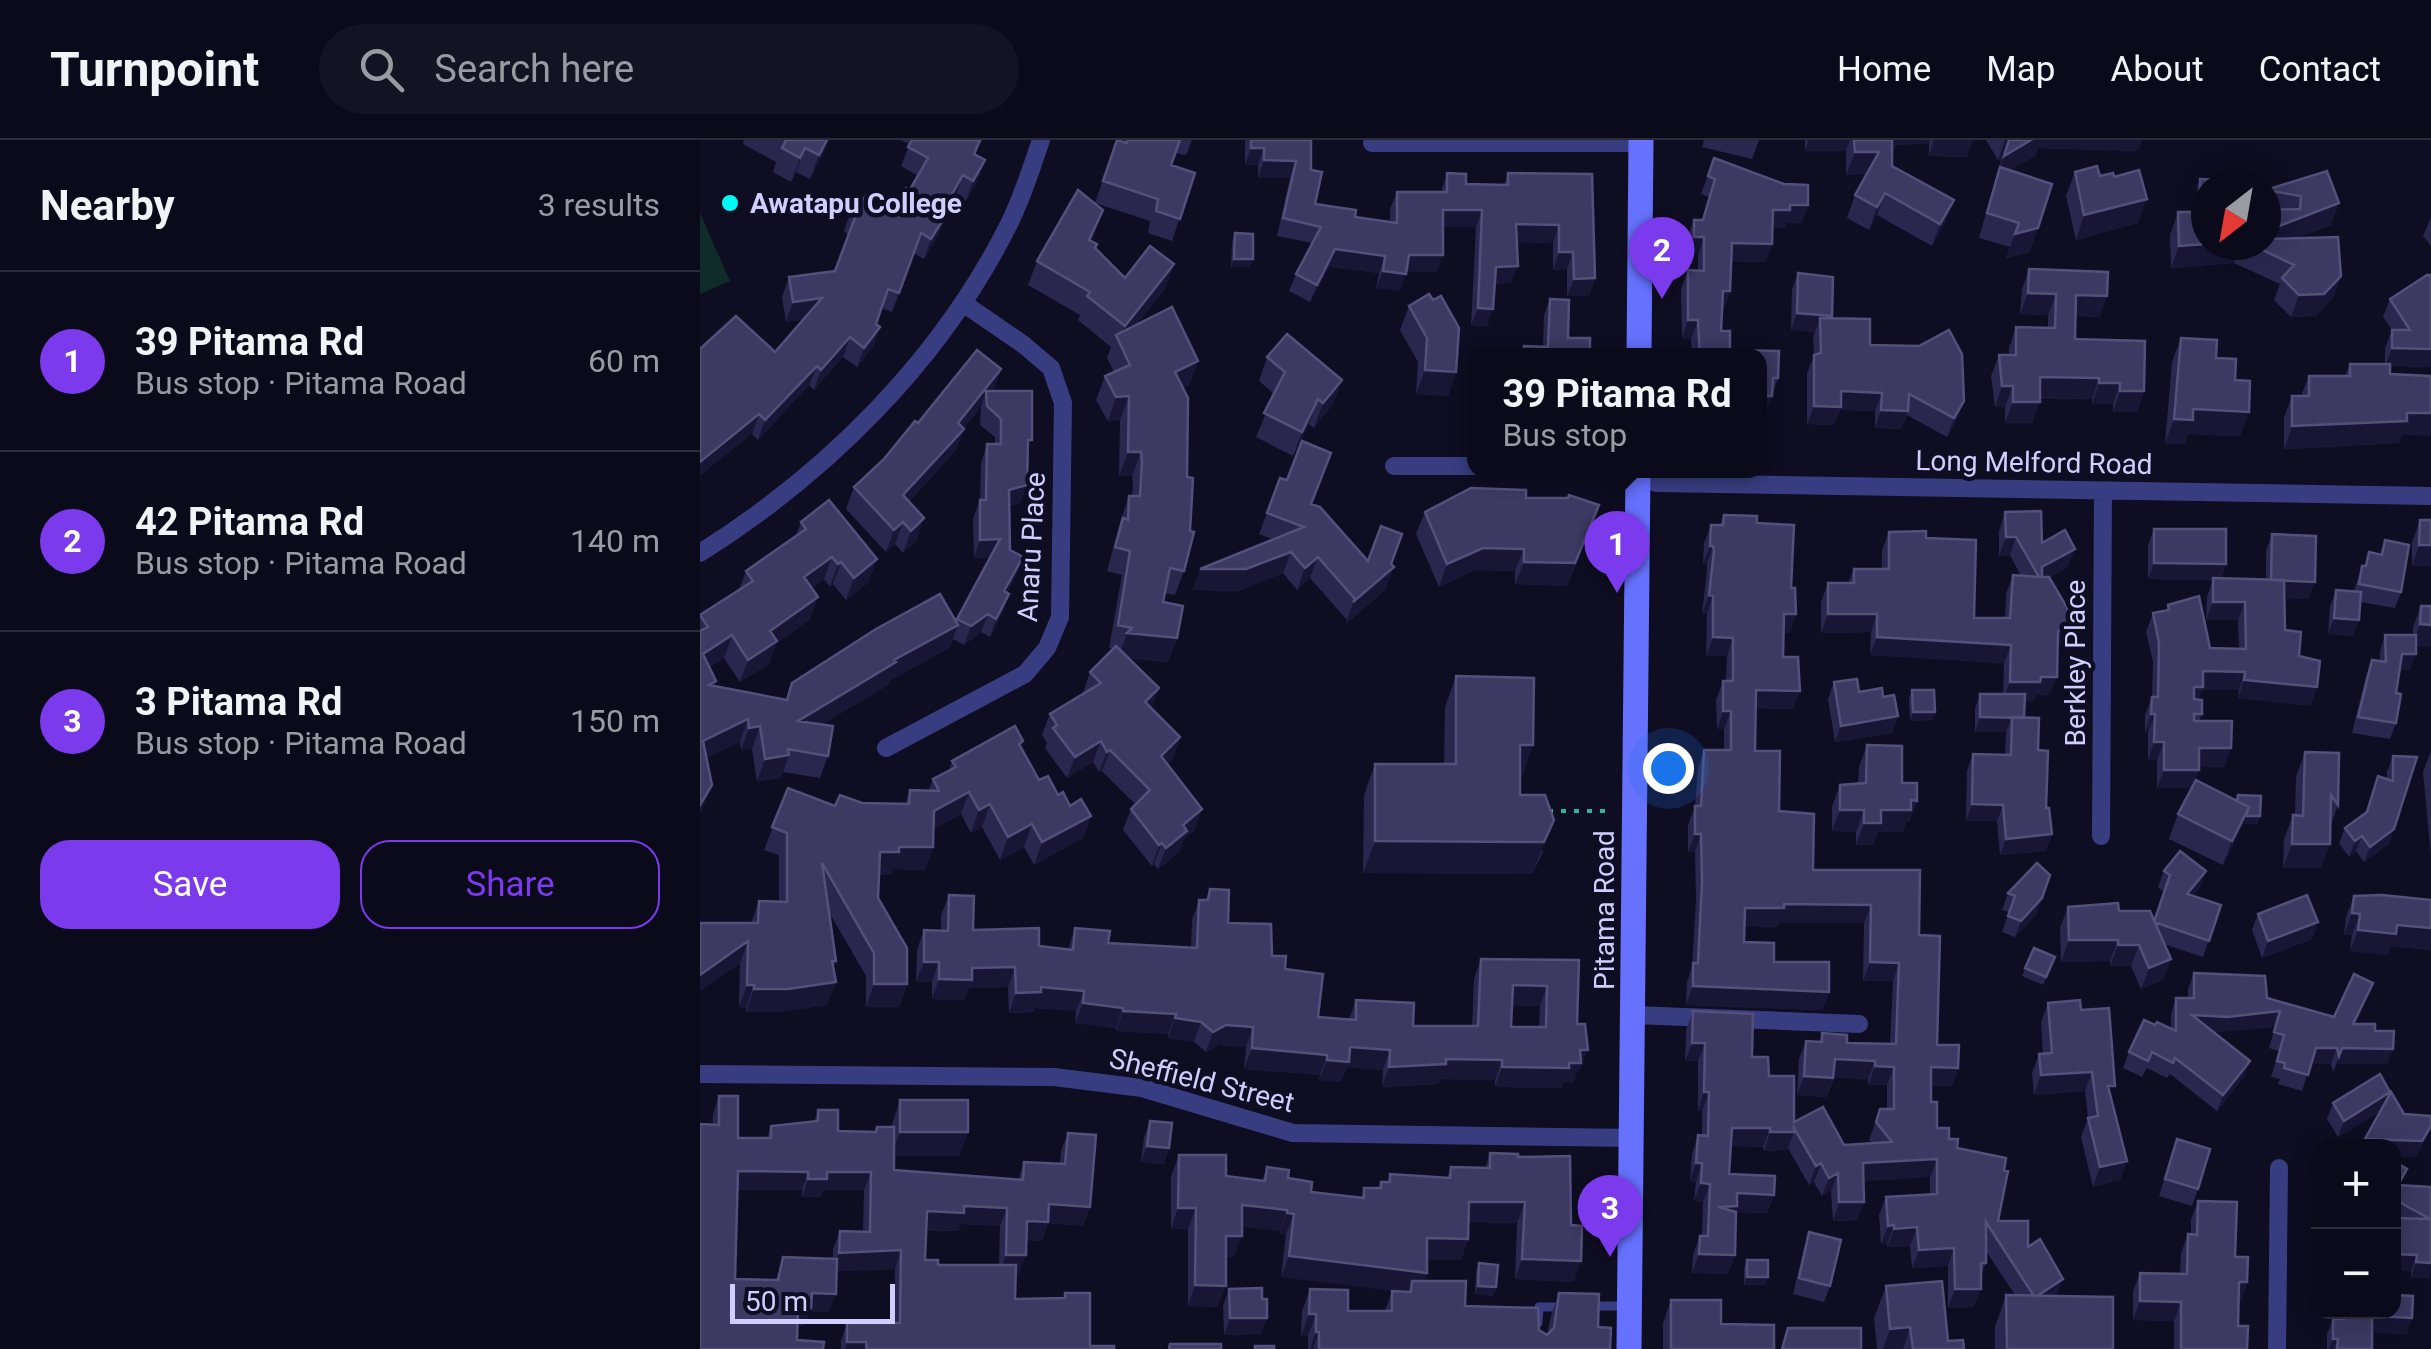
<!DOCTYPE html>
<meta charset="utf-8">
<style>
body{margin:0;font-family:Roboto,sans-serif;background:#141323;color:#f1f3f6}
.controls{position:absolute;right:30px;bottom:30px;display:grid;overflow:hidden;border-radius:20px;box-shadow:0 5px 25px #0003}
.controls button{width:90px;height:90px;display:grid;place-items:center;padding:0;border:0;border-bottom:2px solid #2b2b39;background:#0b0a1a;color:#f1f3f6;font:50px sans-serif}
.compass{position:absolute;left:1491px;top:30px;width:90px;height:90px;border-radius:50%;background:#0b0a1a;box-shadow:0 5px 25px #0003;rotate:211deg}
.scale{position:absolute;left:30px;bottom:25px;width:165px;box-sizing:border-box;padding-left:10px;border:5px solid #cfceff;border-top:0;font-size:28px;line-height:35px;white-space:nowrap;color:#cfceff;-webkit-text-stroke:8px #0f0d22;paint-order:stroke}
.you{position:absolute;left:968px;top:628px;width:35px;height:35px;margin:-25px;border:8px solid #fff;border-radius:50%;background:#1a73e8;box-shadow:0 0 0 15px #1a73e833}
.badge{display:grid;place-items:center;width:65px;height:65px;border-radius:50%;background:#7c3aed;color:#fff;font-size:32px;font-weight:700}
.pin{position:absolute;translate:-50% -82px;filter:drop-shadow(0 2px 5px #0008)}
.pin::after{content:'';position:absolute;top:52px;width:35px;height:30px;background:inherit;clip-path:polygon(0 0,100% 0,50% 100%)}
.popup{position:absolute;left:767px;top:208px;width:300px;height:130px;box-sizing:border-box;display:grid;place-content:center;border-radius:20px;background:#0b0a1a;filter:drop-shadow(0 2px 8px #0005);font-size:32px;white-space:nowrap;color:#9a9aa2}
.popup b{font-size:38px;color:#f1f3f6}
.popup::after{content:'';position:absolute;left:50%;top:100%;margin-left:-20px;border:20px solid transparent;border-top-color:#0b0a1a}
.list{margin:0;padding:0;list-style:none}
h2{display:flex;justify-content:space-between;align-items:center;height:130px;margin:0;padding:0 40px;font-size:42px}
h2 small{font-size:32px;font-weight:400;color:#9a9aa2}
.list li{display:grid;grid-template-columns:65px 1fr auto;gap:30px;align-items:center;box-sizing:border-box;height:180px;padding:0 40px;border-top:2px solid #2b2b39}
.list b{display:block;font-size:38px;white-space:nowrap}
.list p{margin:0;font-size:32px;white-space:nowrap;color:#9a9aa2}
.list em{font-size:32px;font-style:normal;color:#9a9aa2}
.actions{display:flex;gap:20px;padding:30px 40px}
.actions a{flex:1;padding:22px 0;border:2px solid #7c3aed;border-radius:30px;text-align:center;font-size:35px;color:#7c3aed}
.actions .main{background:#7c3aed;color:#fff}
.icon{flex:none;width:55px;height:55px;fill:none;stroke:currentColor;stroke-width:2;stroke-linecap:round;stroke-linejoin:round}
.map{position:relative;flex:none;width:1731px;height:1209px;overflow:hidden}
header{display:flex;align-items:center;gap:60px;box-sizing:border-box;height:140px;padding:0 50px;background:#0b0a1a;border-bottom:2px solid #2b2b39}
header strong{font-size:48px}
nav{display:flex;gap:55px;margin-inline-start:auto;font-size:35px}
.search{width:700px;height:90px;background:#141323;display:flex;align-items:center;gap:25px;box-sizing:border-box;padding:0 35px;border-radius:55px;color:#9a9aa2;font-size:38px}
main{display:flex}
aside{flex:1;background:#0b0a1a}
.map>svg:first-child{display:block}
.green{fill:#102c28}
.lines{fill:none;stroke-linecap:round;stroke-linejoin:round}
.path{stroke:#2eb39d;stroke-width:4;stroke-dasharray:5 8;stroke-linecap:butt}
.lane{stroke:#383d81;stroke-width:9}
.street{stroke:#383d81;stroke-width:18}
.secondary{stroke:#6671fe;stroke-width:25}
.wall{fill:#2a274f;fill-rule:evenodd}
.shaded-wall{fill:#181535}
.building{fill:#3c3962;stroke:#53507b;stroke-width:2.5;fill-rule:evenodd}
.poi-dot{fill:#01f8f7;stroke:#0f0d22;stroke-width:4}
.labels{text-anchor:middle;stroke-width:9;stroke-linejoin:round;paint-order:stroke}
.poi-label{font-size:28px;font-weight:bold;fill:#cfceff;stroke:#0f0d22;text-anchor:start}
.street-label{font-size:28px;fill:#cfceff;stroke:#0f0d22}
</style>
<header>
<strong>Turnpoint</strong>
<div class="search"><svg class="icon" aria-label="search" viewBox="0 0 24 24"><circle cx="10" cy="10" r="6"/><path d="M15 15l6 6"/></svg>Search here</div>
<nav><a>Home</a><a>Map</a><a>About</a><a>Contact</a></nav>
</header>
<main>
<aside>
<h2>Nearby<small>3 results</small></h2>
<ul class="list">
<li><span class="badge">1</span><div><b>39 Pitama Rd</b><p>Bus stop · Pitama Road</p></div><em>60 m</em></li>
<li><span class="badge">2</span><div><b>42 Pitama Rd</b><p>Bus stop · Pitama Road</p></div><em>140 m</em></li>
<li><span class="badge">3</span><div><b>3 Pitama Rd</b><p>Bus stop · Pitama Road</p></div><em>150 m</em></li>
</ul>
<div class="actions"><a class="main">Save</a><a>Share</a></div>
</aside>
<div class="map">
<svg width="1731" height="1209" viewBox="0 0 1731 1209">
<rect width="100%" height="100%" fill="#0f0d22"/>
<path class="green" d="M 0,73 L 30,141 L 0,154 Z"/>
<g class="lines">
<path class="path" d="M 848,671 L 913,671"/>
<path class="lane" d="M 888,1166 L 927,1166
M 838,1183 L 839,1167 L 862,1167"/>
<path class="street" d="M 672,3 L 941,3
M 694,326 L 774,326
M 929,332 L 957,343 L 1731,356
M 0,413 C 127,333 240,221 308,86 C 322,59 331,29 341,0
M 186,608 L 325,534 L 347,508 L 360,477 L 363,263 L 351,228 L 324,205 L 263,163
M 1401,696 L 1403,351
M 934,875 L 1159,884
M 0,934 L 354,937 L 442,948 L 593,993 L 931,998
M 1577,1209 L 1579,1028"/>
<path class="secondary" d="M 939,215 L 941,0
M 929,1209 L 938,330"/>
</g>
<path class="wall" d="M 44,0 L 129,0 L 110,39 L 96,32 L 91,42 L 73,32 L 76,22 L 43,4 Z
M 200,0 L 282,0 L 275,15 L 285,20 L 278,40 L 266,61 L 256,55 L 246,72 L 240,92 L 224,119 L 214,113 L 192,172 L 181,168 L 176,184 L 180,187 L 173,207 L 157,227 L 143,217 L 114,250 L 109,245 L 58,300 L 52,294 L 75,212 L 104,179 L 86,182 L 82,157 L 89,137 L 135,131 L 148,95 L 144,91 L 151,71 L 189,75 L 209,51 L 218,36 L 201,26 L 210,4 Z
M 417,0 L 424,2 L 424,0 L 492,0 L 486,15 L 475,13 L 471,25 L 495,33 L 472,101 L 448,93 L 450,81 L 395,63 Z
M 545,0 L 611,0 L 611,30 L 615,64 L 655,77 L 690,82 L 690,69 L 697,52 L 741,52 L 747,33 L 766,44 L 804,45 L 808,33 L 892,34 L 895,138 L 889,156 L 867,156 L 867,129 L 853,130 L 853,103 L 816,102 L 811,143 L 795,144 L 787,186 L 771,185 L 776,87 L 743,87 L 737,132 L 706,132 L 700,151 L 676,148 L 679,133 L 629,127 L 610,162 L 589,151 L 596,134 L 612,103 L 577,96 L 590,38 L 558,38 L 558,25 L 545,25 Z
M 1004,0 L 1059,0 L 1052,19 L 1002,7 Z
M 1105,0 L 1273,0 L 1267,17 L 1229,16 L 1229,3 L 1196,5 L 1194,10 L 1192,10 L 1192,26 L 1254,60 L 1245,82 L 1232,106 L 1177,75 L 1169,90 L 1147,78 L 1155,55 L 1167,34 L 1146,35 L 1146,11 L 1105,11 Z
M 1286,0 L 1442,0 L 1438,11 L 1338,8 L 1335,16 L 1310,30 L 1330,112 L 1306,118 L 1310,107 L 1279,98 L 1301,20 L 1298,20 Z
M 1014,18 L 1084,44 L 1108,45 L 1108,65 L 1102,83 L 1086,83 L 1084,88 L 1072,88 L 1072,104 L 1066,122 L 1031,121 L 1030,151 L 1024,169 L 1022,169 L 1021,191 L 1030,191 L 1030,210 L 1079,211 L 1078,238 L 1066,274 L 1060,274 L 1060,216 L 992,216 L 991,199 L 982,198 L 981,149 L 988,130 L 998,131 L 998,115 L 987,115 L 987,98 L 994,80 L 1002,80 L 1009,57 L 1001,54 Z
M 1627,31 L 1631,85 L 1597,98 L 1641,136 L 1633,158 L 1616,176 L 1591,177 L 1574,160 L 1580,144 L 1534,123 L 1471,128 L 1470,95 L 1478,72 L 1506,105 L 1566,105 L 1566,50 Z
M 1375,32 L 1400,36 L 1438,83 L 1376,100 L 1366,56 Z
M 1500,39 L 1506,45 L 1506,66 L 1497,64 L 1497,47 Z
M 403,70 L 391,101 L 395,108 L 425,138 L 474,124 L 465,149 L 437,184 L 498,221 L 489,245 L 483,248 L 484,431 L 475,455 L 465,453 L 463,462 L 477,498 L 468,522 L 428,518 L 459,548 L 451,569 L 480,597 L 473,618 L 467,624 L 495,690 L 484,698 L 479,712 L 458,729 L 454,724 L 452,726 L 423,690 L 431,669 L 435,664 L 402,631 L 399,632 L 393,622 L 367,638 L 345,608 L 347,603 L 342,595 L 350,574 L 383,553 L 390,532 L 413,509 L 409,508 L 422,435 L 407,431 L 421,379 L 429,356 L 432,356 L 433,345 L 432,336 L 419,336 L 420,280 L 408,281 L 396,260 L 405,236 L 414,232 L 407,218 L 411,207 L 378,180 L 380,175 L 328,145 L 337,121 Z
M 1731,77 L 1731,106 L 1723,96 Z
M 535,93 L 550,127 L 531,127 L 532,102 Z
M 1329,129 L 1400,177 L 1376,176 L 1375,199 L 1444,251 L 1437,272 L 1413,272 L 1413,264 L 1392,264 L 1392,259 L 1340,258 L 1332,283 L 1305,283 L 1305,267 L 1295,267 L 1291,236 L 1299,215 L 1309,215 L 1309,208 L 1316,187 L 1348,188 L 1348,175 L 1320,174 L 1322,149 Z
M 1098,133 L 1132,176 L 1132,178 L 1170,205 L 1264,261 L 1257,279 L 1247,297 L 1207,275 L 1201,289 L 1175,288 L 1175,271 L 1140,270 L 1134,285 L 1107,284 L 1107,233 L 1114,216 L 1113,196 L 1115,192 L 1091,190 L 1092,149 Z
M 1727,135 L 1731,227 L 1690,226 L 1690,234 L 1702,295 L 1699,303 L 1584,309 L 1584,278 L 1592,256 L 1601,256 L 1609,236 L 1645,236 L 1650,224 L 1685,224 L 1685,208 L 1692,190 L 1683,177 L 1690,159 Z
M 850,159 L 868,198 L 890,216 L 820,216 L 824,206 L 843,207 L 844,175 Z
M 709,166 L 756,232 L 748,256 L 716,254 L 718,222 L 700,190 Z
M 1481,198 L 1516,218 L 1535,240 L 1549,272 L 1540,296 L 1488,294 L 1484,304 L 1465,304 L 1472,222 Z
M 567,217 L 642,240 L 633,264 L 614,288 L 609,284 L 593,316 L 556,297 L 574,254 L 559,241 Z
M 301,229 L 293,251 L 328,313 L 327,345 L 320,363 L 309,366 L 310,410 L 316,435 L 307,453 L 303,472 L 290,497 L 281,492 L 264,505 L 253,499 L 249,508 L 189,541 L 188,545 L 121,585 L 128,616 L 120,638 L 83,632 L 81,638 L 57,641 L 52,609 L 41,610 L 40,602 L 6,618 L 3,668 L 0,673 L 0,475 L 39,450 L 46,431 L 96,396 L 101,382 L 169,442 L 146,460 L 133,444 L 130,447 L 124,439 L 112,448 L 118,457 L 110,479 L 76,504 L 69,524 L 40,542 L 24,518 L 9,527 L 16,541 L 14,546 L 86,560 L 92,543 L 256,482 L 290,418 L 274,418 L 273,379 L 280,360 L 281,323 L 287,304 L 295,304 L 295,297 L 280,285 L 281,267 L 264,288 L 256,310 L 209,362 L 217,400 L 203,413 L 195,404 L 186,412 L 146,369 L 154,347 L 184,319 L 218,283 Z
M 580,338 L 612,364 L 668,421 L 691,424 L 686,449 L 646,484 L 647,480 L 610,438 L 597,450 L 583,433 L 538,451 L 492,450 L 572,399 L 559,394 Z
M 826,358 L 891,388 L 867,446 L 815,444 L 815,431 L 775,430 L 739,447 L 716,394 L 725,372 Z
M 1305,372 L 1368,427 L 1349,438 L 1369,499 L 1358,506 L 1350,555 L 1336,555 L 1334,561 L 1324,561 L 1324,578 L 1338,610 L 1352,694 L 1346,711 L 1300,715 L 1297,681 L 1266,681 L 1267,631 L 1273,614 L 1305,615 L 1306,592 L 1275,592 L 1275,569 L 1280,554 L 1303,554 L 1304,523 L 1170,515 L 1171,492 L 1121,493 L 1121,462 L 1128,443 L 1148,443 L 1154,429 L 1182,429 L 1182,410 L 1189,392 L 1226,398 L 1274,478 L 1305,478 L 1306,454 L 1313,435 L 1321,436 L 1310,415 L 1299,416 L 1299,391 Z
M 1024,375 L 1057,383 L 1091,448 L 1096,474 L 1090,493 L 1083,492 L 1083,517 L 1093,569 L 1056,568 L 1055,611 L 1079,671 L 1113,730 L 1219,795 L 1237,905 L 1258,928 L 1252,946 L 1231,946 L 1231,962 L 1237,988 L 1257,1008 L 1298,1081 L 1328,1107 L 1356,1156 L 1413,1209 L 1295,1209 L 1295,1187 L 1306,1155 L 1315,1155 L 1286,1111 L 1286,1123 L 1281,1136 L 1274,1167 L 1248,1168 L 1248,1126 L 1212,1128 L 1210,1106 L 1187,1107 L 1187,1104 L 1181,1104 L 1179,1075 L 1186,1057 L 1230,1054 L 1230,1037 L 1163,1041 L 1164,1062 L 1157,1080 L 1133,1081 L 1131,1051 L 1122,1056 L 1114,1042 L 1109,1045 L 1088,1008 L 1087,1010 L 1064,1011 L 1063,1007 L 1031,1006 L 1029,1034 L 1074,1055 L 1067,1073 L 1036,1072 L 1035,1115 L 1028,1134 L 992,1133 L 993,1115 L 1000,1096 L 1002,1096 L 1003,1062 L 994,1061 L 996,1042 L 990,1041 L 992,1014 L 998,995 L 1002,995 L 1002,971 L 998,971 L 998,921 L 985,921 L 986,890 L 993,871 L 1052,917 L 1069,936 L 1094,982 L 1144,1005 L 1172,1003 L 1169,1000 L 1180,969 L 1187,969 L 1187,945 L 1168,945 L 1168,939 L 1134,937 L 1127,957 L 1097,955 L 1099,919 L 1106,901 L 1119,902 L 1122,893 L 1147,903 L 1190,904 L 1193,841 L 1163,841 L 1164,783 L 1079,783 L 1077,787 L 1044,786 L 1044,802 L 1074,822 L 1129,852 L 1122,870 L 986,865 L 987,842 L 992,827 L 996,760 L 995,712 L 988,712 L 988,685 L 995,666 L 998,628 L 1004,610 L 1024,610 L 1024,589 L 1017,589 L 1016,560 L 1023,541 L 1026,541 L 1027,516 L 1006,516 L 1007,474 L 1002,474 L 1007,430 L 1007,424 L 1003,424 L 1004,403 L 1011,385 L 1020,385 Z
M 1720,380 L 1731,380 L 1731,426 L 1712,426 L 1712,402 Z
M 1454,389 L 1526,424 L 1521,439 L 1566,440 L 1566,411 L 1572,394 L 1609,459 L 1585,458 L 1585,490 L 1599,516 L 1611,566 L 1538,558 L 1539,550 L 1502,550 L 1498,560 L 1502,574 L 1499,581 L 1525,627 L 1499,626 L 1493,645 L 1536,660 L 1538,655 L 1560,676 L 1557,684 L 1543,684 L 1523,725 L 1469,699 L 1478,674 L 1492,648 L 1457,648 L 1457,620 L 1448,620 L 1448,592 L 1445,592 L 1445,575 L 1452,557 L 1453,522 L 1446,492 L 1453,473 L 1466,471 L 1468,465 L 1510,508 L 1539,509 L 1538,480 L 1506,480 L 1507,457 L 1513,440 L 1448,439 L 1448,405 Z
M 1685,400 L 1701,452 L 1695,468 L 1660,462 L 1653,496 L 1628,494 L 1630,466 L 1636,450 L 1654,451 L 1662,426 L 1664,426 L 1669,412 L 1680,414 Z
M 1721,466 L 1731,466 L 1716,506 L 1710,530 L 1700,530 L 1696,553 L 1696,583 L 1690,599 L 1652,593 L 1666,536 L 1672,520 L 1680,521 L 1680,511 L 1685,495 L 1713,495 L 1713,487 Z
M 756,536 L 822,637 L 820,637 L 820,655 L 843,712 L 832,734 L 663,733 L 664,655 L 675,624 L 744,624 L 745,567 Z
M 1134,542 L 1159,552 L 1183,557 L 1198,576 L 1192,593 L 1135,602 L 1128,559 Z
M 1212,550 L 1235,572 L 1232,580 L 1210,581 L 1209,558 Z
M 323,601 L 321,607 L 339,640 L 370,666 L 391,676 L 383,698 L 334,725 L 324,707 L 300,720 L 282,687 L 271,693 L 261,674 L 234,689 L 233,707 L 225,730 L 193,729 L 191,735 L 179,735 L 178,758 L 207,844 L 199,867 L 166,867 L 166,836 L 129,772 L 136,821 L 133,828 L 136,842 L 127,865 L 80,872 L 46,872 L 46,868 L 39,867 L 40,823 L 0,851 L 0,783 L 51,783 L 59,761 L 79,762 L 79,715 L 64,710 L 88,648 L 135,666 L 162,663 L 205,664 L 210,650 L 228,651 L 233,639 L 249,630 L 252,621 Z
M 1167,605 L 1217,661 L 1209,682 L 1206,682 L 1203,692 L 1178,692 L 1173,705 L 1156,705 L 1156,692 L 1132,691 L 1132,666 L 1140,645 L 1158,644 L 1159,627 Z
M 1731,611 L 1731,716 L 1723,632 Z
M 1605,612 L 1638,665 L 1630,687 L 1621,728 L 1583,728 L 1584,699 L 1593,675 L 1595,675 L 1596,636 Z
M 1693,616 L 1717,617 L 1689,704 L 1664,722 L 1656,711 L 1649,717 L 1639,703 L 1645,688 L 1666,673 L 1687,639 L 1687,632 Z
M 1337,723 L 1336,775 L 1315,797 L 1302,792 L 1309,772 L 1302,770 L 1308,753 Z
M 1464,731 L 1506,731 L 1500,747 L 1493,756 L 1521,765 L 1503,817 L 1464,804 L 1471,819 L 1463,840 L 1441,849 L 1431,826 L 1410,826 L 1410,821 L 1361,822 L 1360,788 L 1368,767 L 1419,771 L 1454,781 L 1464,752 L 1458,747 Z
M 510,749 L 528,783 L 572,816 L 585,829 L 618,877 L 649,879 L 656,860 L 713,886 L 772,886 L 774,839 L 781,819 L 879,820 L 877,884 L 880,930 L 878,930 L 873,943 L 863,943 L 862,948 L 795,947 L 795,940 L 740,939 L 738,944 L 682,947 L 683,930 L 647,927 L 641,942 L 619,940 L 620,935 L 544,929 L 546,907 L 519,905 L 506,912 L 494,902 L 468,898 L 468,894 L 416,891 L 416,888 L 375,883 L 376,871 L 335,868 L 334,872 L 309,873 L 308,847 L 269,848 L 264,860 L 232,859 L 232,842 L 216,842 L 217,810 L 224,790 L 241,791 L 241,775 L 249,755 L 273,790 L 339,806 L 368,809 L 375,788 L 408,803 L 491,807 L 492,780 L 499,760 L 506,760 ZM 812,865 L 840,866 L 839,887 L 811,887 Z
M 1654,756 L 1731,760 L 1731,810 L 1691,806 L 1688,815 L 1650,811 L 1652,795 L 1644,795 L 1646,777 Z
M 1558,774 L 1618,782 L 1612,799 L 1562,818 L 1552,790 Z
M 1334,808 L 1355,817 L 1343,845 L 1322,836 Z
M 1494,833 L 1567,858 L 1634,877 L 1673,843 L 1655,884 L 1675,891 L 1688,924 L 1637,924 L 1633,932 L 1631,924 L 1611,923 L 1602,951 L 1578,944 L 1580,939 L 1571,937 L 1579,911 L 1569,908 L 1575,887 L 1513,892 L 1544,937 L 1517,971 L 1470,934 L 1467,938 L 1447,928 L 1442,937 L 1423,928 L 1429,912 L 1455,885 L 1471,889 L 1471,874 L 1476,858 L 1488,858 L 1488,849 Z
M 1348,863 L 1381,870 L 1411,957 L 1427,1021 L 1420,1040 L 1393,1047 L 1381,997 L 1388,978 L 1385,951 L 1334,955 L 1332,933 L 1339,914 L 1343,914 L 1341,882 Z
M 1680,934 L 1716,1017 L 1694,1017 L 1694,1006 L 1663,1004 L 1680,971 L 1638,997 L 1627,979 L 1633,963 Z
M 19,956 L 38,998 L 67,998 L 71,986 L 114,982 L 118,970 L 138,991 L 175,992 L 177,987 L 191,987 L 200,960 L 268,992 L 259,1016 L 194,1016 L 194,1030 L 318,1040 L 324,1022 L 360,1023 L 361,1011 L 368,993 L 390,1067 L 383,1086 L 348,1083 L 342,1101 L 326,1100 L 319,1134 L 316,1133 L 315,1159 L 363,1158 L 365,1153 L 390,1206 L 414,1209 L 141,1209 L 141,1201 L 147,1183 L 194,1183 L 195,1129 L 137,1131 L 129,1172 L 110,1171 L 104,1186 L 97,1186 L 97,1200 L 0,1209 L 13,974 ZM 37,1050 L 102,1050 L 102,1057 L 121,1057 L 123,1050 L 164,1050 L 163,1092 L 140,1091 L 133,1109 L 133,1119 L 83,1117 L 76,1140 L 35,1139 ZM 260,1084 L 300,1086 L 299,1125 L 238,1125 L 225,1120 L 226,1090 L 258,1091 Z
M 450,981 L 469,1008 L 464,1024 L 441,1022 L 444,997 Z
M 1477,999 L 1498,1049 L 1492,1066 L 1459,1056 Z
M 790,1013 L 818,1017 L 871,1085 L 874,1142 L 815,1139 L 817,1083 L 768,1082 L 768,1099 L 761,1120 L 727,1119 L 724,1141 L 765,1166 L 839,1190 L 847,1195 L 851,1175 L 859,1153 L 898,1187 L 910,1209 L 608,1209 L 608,1196 L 601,1196 L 602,1171 L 610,1149 L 648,1171 L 685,1171 L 692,1151 L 699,1151 L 581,1137 L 586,1094 L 579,1094 L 580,1091 L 542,1086 L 534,1117 L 526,1116 L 518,1167 L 488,1166 L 488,1089 L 471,1089 L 471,1036 L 479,1015 L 526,1036 L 562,1041 L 567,1027 L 611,1052 L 661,1058 L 664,1048 L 678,1048 L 681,1042 L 687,1042 L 690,1034 L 747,1038 L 751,1027 L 785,1028 Z
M 1694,1021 L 1701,1045 L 1731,1047 L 1730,1138 L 1711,1138 L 1711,1131 L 1694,1130 Z
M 1498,1061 L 1535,1117 L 1547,1142 L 1541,1161 L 1538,1161 L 1538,1186 L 1547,1209 L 1474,1209 L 1474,1181 L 1433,1180 L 1433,1151 L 1440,1133 L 1480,1134 L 1481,1113 L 1488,1094 L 1491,1094 L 1491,1079 Z
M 1109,1092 L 1130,1146 L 1124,1162 L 1093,1154 L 1104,1108 Z
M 1047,1120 L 1068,1137 L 1065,1145 L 1044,1145 L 1044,1128 Z
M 779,1123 L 796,1147 L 793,1156 L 775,1154 L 776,1132 Z
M 1186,1146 L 1248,1201 L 1264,1209 L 1177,1209 L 1174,1178 Z
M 529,1149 L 562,1159 L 567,1178 L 561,1194 L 524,1195 L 523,1165 Z
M 971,1160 L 1021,1184 L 1074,1209 L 963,1209 L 963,1183 Z
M 1638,1172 L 1694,1172 L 1707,1194 L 1672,1192 L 1672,1209 L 1627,1209 L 1627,1194 L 1633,1179 L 1638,1179 Z"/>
<path class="shaded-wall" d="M 127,0 L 129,0 L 124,12 L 110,39 L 119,15 Z
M 1109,0 L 1150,0 L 1146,11 L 1105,11 Z
M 1187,0 L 1230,0 L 1229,3 L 1196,5 L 1194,10 L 1183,10 Z
M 1234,0 L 1273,0 L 1267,17 L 1229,16 Z
M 1305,0 L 1309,0 L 1301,20 L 1298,20 Z
M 1331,0 L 1442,0 L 1438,11 L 1338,8 L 1335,16 L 1297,37 L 1300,27 L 1295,38 L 1304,16 Z
M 105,8 L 96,32 L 91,42 L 100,18 Z
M 551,8 L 564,8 L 558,25 L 545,25 Z
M 1155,12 L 1179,12 L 1171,34 L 1146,35 Z
M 285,20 L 278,40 L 266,61 L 273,41 Z
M 564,20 L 596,21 L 590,38 L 558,38 Z
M 263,35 L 256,55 L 236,90 L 243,70 Z
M 1185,53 L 1177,75 L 1169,90 L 1177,67 Z
M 1447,59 L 1438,83 L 1376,100 L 1384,75 Z
M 1254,60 L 1245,82 L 1232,106 L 1240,84 Z
M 1639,63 L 1631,85 L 1564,111 L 1566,105 L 1566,91 Z
M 1090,65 L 1108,65 L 1102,83 L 1086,83 L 1084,88 L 1066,88 L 1073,70 Z
M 743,70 L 782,70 L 776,87 L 737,87 Z
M 247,73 L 240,92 L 224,119 L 231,99 Z
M 816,84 L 859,85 L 853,103 L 809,102 Z
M 1338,88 L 1330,112 L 1306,118 L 1315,94 Z
M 994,97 L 1004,97 L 998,115 L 987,115 Z
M 1032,103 L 1072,104 L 1066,122 L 1025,121 Z
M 1506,104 L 1506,105 L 1540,105 L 1534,123 L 1471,128 L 1479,106 Z
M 635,109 L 685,116 L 679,133 L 629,127 L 610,162 L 617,145 Z
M 859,112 L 873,112 L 867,129 L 853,130 Z
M 709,115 L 743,115 L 737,132 L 702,132 Z
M 534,119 L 553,119 L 550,127 L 531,127 Z
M 474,124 L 465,149 L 421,205 L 419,202 L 425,186 Z
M 818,126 L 811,143 L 790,144 L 796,127 Z
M 683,131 L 706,134 L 700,151 L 676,148 Z
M 1641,136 L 1633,158 L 1616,176 L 1591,177 L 1599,155 Z
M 895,138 L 889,156 L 867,156 L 874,139 Z
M 1023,151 L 1030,151 L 1024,169 L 1016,169 Z
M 1328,153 L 1356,154 L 1348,175 L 1320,174 Z
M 1376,155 L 1407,156 L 1400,177 L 1369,176 Z
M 122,158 L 115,178 L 86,182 L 93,162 Z
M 778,168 L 793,169 L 787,186 L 771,185 Z
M 1097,173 L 1132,176 L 1126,193 L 1120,178 L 1115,192 L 1091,190 Z
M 988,180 L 998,180 L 991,199 L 982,198 Z
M 180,187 L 173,207 L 157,227 L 164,208 Z
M 150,197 L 143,217 L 114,250 L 121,230 Z
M 1692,208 L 1731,209 L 1731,227 L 1685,226 Z
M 498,221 L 489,245 L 466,256 L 475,232 Z
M 117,226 L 109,245 L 58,300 L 65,280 Z
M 301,229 L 293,251 L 286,251 L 281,267 L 260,293 L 264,289 L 256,310 L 195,377 L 203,355 Z
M 725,230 L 756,232 L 748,256 L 716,254 Z
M 1340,237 L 1399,238 L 1392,259 L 1332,257 Z
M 642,240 L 633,264 L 614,288 L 623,263 Z
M 1399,243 L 1420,243 L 1413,264 L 1392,264 Z
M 1302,246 L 1313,246 L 1305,267 L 1295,267 Z
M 1141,251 L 1182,253 L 1175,271 L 1140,270 L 1134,285 L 1107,284 L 1114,266 Z
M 1420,251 L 1444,251 L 1437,272 L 1413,272 Z
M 429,256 L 420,280 L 408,281 L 416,257 Z
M 1060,256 L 1072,256 L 1066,274 L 1060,274 Z
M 618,259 L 609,284 L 593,316 L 602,292 Z
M 1264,261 L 1257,279 L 1247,297 L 1254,278 Z
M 1313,262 L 1340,262 L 1332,283 L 1305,283 Z
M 1493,269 L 1549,272 L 1540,296 L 1488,294 L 1484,304 L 1465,304 L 1474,279 Z
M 1181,270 L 1208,271 L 1201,289 L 1175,288 Z
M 1707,273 L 1731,273 L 1731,296 L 1702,295 L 1699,303 L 1584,309 L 1592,286 Z
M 59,274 L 52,294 L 0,336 L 0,322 Z
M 428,312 L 441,312 L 432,336 L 419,336 Z
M 327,345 L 320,363 L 302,368 L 309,350 Z
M 899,365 L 867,446 L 815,444 L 824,422 Z
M 224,378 L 217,400 L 203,413 L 211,391 Z
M 203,382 L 195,404 L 186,412 L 194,390 Z
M 1306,397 L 1316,397 L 1310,415 L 1299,416 Z
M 300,399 L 294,418 L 274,418 L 280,400 Z
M 1719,405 L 1731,405 L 1731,426 L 1712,426 Z
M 1010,406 L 1013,406 L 1007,424 L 1003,424 Z
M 783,408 L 824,409 L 815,431 L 775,430 L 739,447 L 747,424 Z
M 1375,409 L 1368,427 L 1336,445 L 1342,427 Z
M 591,412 L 583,433 L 538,451 L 492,450 L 500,429 Z
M 132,417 L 124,439 L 96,459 L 104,437 Z
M 323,417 L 316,435 L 297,470 L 304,451 Z
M 618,417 L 610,438 L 597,450 L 605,428 Z
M 177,419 L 169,442 L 146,460 L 154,438 Z
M 141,422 L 133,444 L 130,447 L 138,424 Z
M 1454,423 L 1526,424 L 1520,440 L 1448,439 Z
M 694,427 L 686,449 L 646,484 L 653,462 Z
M 1571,441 L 1615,442 L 1609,459 L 1565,458 Z
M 309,454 L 303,472 L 290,497 L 296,479 Z
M 1009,455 L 1013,456 L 1007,474 L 1002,474 Z
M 118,457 L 110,479 L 76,504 L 69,524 L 40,542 L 48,520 L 70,491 Z
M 1513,462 L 1545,462 L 1538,480 L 1506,480 Z
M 288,474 L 281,492 L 264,505 L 271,486 Z
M 1084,474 L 1096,474 L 1090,493 L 1077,492 Z
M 1128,474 L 1177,474 L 1171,492 L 1121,493 Z
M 1634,478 L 1659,480 L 1653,496 L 1628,494 Z
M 1375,481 L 1369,499 L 1351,510 L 1358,491 Z
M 1720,484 L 1731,485 L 1731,507 L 1712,506 Z
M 258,485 L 249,508 L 189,541 L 188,545 L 90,604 L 98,581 L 194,520 Z
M 427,493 L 477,498 L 468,522 L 419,516 Z
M 32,495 L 24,518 L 0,533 L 3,514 Z
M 1013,497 L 1033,498 L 1027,516 L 1006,516 Z
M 1177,497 L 1311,505 L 1304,523 L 1170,515 Z
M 1702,514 L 1716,514 L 1710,530 L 1697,530 Z
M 1503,531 L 1545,532 L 1539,550 L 1502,550 L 1496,565 L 1488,565 L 1494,547 Z
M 1341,537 L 1357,537 L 1350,555 L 1336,555 L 1334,561 L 1303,560 L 1310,542 Z
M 1544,540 L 1617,547 L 1611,566 L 1538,558 Z
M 459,548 L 451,569 L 445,562 Z
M 1056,550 L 1100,551 L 1093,569 L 1049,568 Z
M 1023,571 L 1031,571 L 1024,589 L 1017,589 Z
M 1213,572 L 1235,572 L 1232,580 L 1210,581 Z
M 1451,574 L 1455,574 L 1448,592 L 1445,592 Z
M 1198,576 L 1192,593 L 1135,602 L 1141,586 Z
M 1280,577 L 1312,578 L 1306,592 L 1275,592 Z
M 48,579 L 40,602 L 0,621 L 3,601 Z
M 60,586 L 52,609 L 41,610 L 49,588 Z
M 480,597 L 473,618 L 454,637 L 461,616 Z
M 401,601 L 393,622 L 367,638 L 375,617 Z
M 1454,602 L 1464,602 L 1457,620 L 1448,620 Z
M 820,605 L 833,605 L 822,637 L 808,637 Z
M 1499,608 L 1531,608 L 1525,627 L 1492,626 Z
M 410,610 L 402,631 L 399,632 L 407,612 Z
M 89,615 L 81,638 L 57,641 L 65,619 Z
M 1464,630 L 1499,630 L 1492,648 L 1457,648 Z
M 12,645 L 3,668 L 0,673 L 0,665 Z
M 269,652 L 261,674 L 226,694 L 234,671 Z
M 1211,660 L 1217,661 L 1209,682 L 1206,682 L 1203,692 L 1178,692 L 1173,705 L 1156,705 L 1164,683 L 1181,670 Z
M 290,664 L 282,687 L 271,693 L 279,670 Z
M 1272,664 L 1303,665 L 1297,681 L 1266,681 Z
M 502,669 L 495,690 L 484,698 L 479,712 L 458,729 L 466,708 L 483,685 Z
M 1140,670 L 1164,670 L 1156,692 L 1132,691 Z
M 1537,675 L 1560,676 L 1557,684 L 1543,684 L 1523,725 L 1532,701 Z
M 391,676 L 383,698 L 334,725 L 342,702 Z
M 854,680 L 832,734 L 663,733 L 675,701 Z
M 332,684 L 324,707 L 300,720 L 308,697 Z
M 1694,689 L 1689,704 L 1664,722 L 1670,707 Z
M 995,694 L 1001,694 L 995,712 L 988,712 Z
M 1352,694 L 1346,711 L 1300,715 L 1306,699 Z
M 1662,696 L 1656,711 L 1649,717 L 1655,701 Z
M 462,703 L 454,724 L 452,726 L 459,705 Z
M 1592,704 L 1630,704 L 1621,728 L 1583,728 Z
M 199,707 L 233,707 L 225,730 L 193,729 L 191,735 L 171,735 L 180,712 Z
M 1506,731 L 1500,747 L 1481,771 L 1487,754 Z
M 1342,758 L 1336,775 L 1315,797 L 1321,781 Z
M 1084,764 L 1171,765 L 1164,783 L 1079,783 L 1077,787 L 1039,786 L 1045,768 Z
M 1652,773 L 1660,774 L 1652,795 L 1644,795 Z
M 1618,782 L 1612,799 L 1562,818 L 1568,801 Z
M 1697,785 L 1731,788 L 1731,810 L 1691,806 L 1688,815 L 1650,811 L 1658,790 Z
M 1369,800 L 1418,800 L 1410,821 L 1361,822 Z
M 48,801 L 40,823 L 0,851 L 0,835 Z
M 1418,805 L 1439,805 L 1431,826 L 1410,826 Z
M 1471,819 L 1463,840 L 1441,849 L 1449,828 Z
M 224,822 L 239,822 L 232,842 L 216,842 Z
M 1170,822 L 1199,823 L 1193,841 L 1163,841 Z
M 315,827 L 308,847 L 269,848 L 264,860 L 232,859 L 239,839 L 272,828 Z
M 136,842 L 127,865 L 80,872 L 46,872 L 54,849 Z
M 174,844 L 207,844 L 199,867 L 166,867 Z
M 47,845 L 54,845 L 46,868 L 39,867 Z
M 813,845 L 847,846 L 840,866 L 806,865 Z
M 993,846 L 1129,852 L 1122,870 L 986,865 Z
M 341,847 L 384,851 L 376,871 L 335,868 L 334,872 L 309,873 L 316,853 Z
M 383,863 L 423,868 L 416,888 L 375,883 Z
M 423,871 L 476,874 L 468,894 L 416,891 Z
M 1580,871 L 1575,887 L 1521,892 L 1486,891 L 1492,875 Z
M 475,878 L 501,882 L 494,902 L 468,898 Z
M 526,885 L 553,887 L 546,907 L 519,905 L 506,912 L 513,892 Z
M 992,903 L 1005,903 L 998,921 L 985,921 Z
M 650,907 L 690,910 L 683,930 L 647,927 L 641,942 L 619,940 L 627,920 Z
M 552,908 L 627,915 L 620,935 L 544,929 Z
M 1616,908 L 1637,908 L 1631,924 L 1610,923 Z
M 1642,908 L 1693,909 L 1688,924 L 1637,924 L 1633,932 Z
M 880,910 L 888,910 L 880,930 L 878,930 L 873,943 L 863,943 L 862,948 L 795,947 L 802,927 L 869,923 Z
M 746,919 L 802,920 L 795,940 L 740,939 L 738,944 L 682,947 L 689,927 Z
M 1135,919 L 1175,921 L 1168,939 L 1128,937 Z
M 1550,921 L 1544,937 L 1517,971 L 1523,955 Z
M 1175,926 L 1194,927 L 1187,945 L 1168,945 Z
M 1231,927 L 1258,928 L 1252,946 L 1224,946 Z
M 1392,932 L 1385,951 L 1334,955 L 1341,935 Z
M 1104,936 L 1133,938 L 1127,957 L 1097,955 Z
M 1004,952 L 1009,952 L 1002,971 L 998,971 Z
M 1690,952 L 1684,968 L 1638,997 L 1644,981 Z
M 1731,986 L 1730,992 L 1716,1017 L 1694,1017 L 1694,1006 L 1662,1006 L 1665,999 Z
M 1032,988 L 1070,988 L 1063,1007 L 1026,1006 Z
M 200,992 L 268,992 L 259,1016 L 191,1016 Z
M 1070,992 L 1094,992 L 1087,1010 L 1064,1011 Z
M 447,1006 L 469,1008 L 464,1024 L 441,1022 Z
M 1237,1019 L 1230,1037 L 1156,1042 L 1163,1023 Z
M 1427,1021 L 1420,1040 L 1393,1047 L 1400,1027 Z
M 996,1023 L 1002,1023 L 996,1042 L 990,1041 Z
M 1121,1023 L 1114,1042 L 1109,1045 L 1116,1026 Z
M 38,1031 L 108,1032 L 102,1050 L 31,1050 Z
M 127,1032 L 171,1032 L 164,1050 L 123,1050 L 121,1057 L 102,1057 L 108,1039 Z
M 1138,1033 L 1131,1051 L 1122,1056 L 1129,1038 Z
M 1001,1043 L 1010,1044 L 1003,1062 L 994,1061 Z
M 1037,1053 L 1074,1055 L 1067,1073 L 1035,1072 L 1018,1067 Z
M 769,1062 L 825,1062 L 817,1083 L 761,1082 Z
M 1139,1062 L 1164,1062 L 1157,1080 L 1133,1081 Z
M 349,1064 L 390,1067 L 383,1086 L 348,1083 L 342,1101 L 320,1099 L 327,1081 Z
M 542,1065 L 587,1070 L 580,1091 L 534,1086 Z
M 264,1066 L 307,1068 L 300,1086 L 260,1084 L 258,1091 L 221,1089 L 227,1071 Z
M 478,1068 L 496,1068 L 488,1089 L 471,1089 Z
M 587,1073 L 594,1074 L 586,1094 L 579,1094 Z
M 1194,1085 L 1187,1104 L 1181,1104 L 1188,1086 Z
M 1217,1087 L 1210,1106 L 1187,1107 L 1194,1089 Z
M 526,1096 L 542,1096 L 534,1117 L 518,1116 Z
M 727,1098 L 768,1099 L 761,1120 L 719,1119 Z
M 1254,1108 L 1248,1126 L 1212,1128 L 1219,1110 Z
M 201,1110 L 195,1129 L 132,1132 L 139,1113 Z
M 999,1114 L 1035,1115 L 1028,1134 L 992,1133 Z
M 1694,1114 L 1717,1115 L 1711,1131 L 1694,1130 Z
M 306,1115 L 326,1115 L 319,1134 L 299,1133 Z
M 589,1116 L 727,1133 L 719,1154 L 712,1141 L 708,1153 L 581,1137 Z
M 822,1119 L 881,1121 L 874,1142 L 815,1139 Z
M 1716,1122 L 1731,1123 L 1730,1138 L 1711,1138 Z
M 1047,1137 L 1068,1137 L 1065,1145 L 1044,1145 Z
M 1363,1139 L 1356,1158 L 1335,1157 Z
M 1539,1142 L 1547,1142 L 1541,1161 L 1532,1160 Z
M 495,1145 L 526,1146 L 518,1167 L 488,1166 Z
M 778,1146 L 796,1147 L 793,1156 L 775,1154 Z
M 1255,1149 L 1281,1149 L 1274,1167 L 1248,1168 Z
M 112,1153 L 136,1154 L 129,1172 L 110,1171 L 104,1186 L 92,1186 L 98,1167 Z
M 1440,1161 L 1481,1162 L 1474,1181 L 1433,1180 Z
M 609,1174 L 616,1174 L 608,1196 L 601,1196 Z
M 1672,1176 L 1712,1178 L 1707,1194 L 1667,1192 Z
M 530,1178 L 567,1178 L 561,1194 L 524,1195 Z
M 1210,1187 L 1203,1209 L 1183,1209 L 1190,1189 Z
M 616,1192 L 619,1192 L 613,1209 L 610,1209 Z
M 1633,1199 L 1638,1199 L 1634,1209 L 1629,1209 Z
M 147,1202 L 166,1202 L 164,1209 L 145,1209 Z"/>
<path class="building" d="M 86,0 L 127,0 L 119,15 L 105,8 L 100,18 L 82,8 Z
M 212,0 L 280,0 L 274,14 L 285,20 L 273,41 L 263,35 L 243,70 L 247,73 L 231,99 L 221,93 L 199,153 L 188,149 L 176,184 L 180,187 L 164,208 L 150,197 L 121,230 L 117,226 L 65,280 L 59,274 L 0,322 L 0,209 L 36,176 L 75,212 L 122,158 L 93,162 L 89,137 L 135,131 L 156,75 L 151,71 L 167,55 L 189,75 L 206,48 L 209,51 L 228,18 L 208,7 Z
M 417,0 L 427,3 L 428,0 L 480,0 L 471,25 L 495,33 L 480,79 L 456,71 L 458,59 L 403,41 Z
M 551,0 L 611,0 L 611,30 L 622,32 L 615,64 L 656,70 L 655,77 L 697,83 L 697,52 L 747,52 L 747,33 L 766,34 L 766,44 L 808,45 L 808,33 L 892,34 L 895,138 L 874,139 L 873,112 L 859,112 L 859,85 L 816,84 L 818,126 L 796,127 L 793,169 L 778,168 L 782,70 L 743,70 L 743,115 L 709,115 L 706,134 L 683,131 L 685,116 L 635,109 L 617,145 L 596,134 L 621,87 L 583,78 L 596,21 L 564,20 L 564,8 L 551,8 Z
M 1154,0 L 1192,0 L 1192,26 L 1254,60 L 1240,84 L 1185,53 L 1177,67 L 1155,55 L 1179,12 L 1155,12 Z
M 1309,0 L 1331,0 L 1304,16 Z
M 1014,18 L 1084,44 L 1108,45 L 1108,65 L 1090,65 L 1090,70 L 1073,70 L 1072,104 L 1032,103 L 1030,151 L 1023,151 L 1021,191 L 1030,191 L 1030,210 L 1079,211 L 1078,238 L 1073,238 L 1072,256 L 1060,256 L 1060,216 L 1000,216 L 998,180 L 988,180 L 988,130 L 1004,131 L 1004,97 L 994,97 L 994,80 L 1003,80 L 1015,39 L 1008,36 Z
M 1397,26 L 1400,36 L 1413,33 L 1414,37 L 1439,30 L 1447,59 L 1384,75 L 1375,32 Z
M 1300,27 L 1352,44 L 1338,88 L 1315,94 L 1319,83 L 1287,73 Z
M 1627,31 L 1639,63 L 1566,91 L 1566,70 L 1600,69 L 1601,56 L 1566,50 Z
M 1500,39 L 1526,40 L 1525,45 L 1506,45 L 1506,57 L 1500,56 Z
M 378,50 L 403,70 L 389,100 L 397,104 L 395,108 L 425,138 L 450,106 L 474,124 L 425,186 L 387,156 L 390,152 L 337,121 Z
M 1478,72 L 1506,72 L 1506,104 L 1479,106 Z
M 535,93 L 553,94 L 553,119 L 534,119 Z
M 1638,97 L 1641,136 L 1624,154 L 1599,155 L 1582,138 L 1594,125 L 1552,105 L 1566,105 L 1566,99 Z
M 1329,129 L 1408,132 L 1407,156 L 1376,155 L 1375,199 L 1445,201 L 1444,251 L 1420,251 L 1420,243 L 1399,243 L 1399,238 L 1340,237 L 1340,262 L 1313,262 L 1313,246 L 1302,246 L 1299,215 L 1316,215 L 1316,187 L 1355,188 L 1356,154 L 1328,153 Z
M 1098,133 L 1133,137 L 1132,176 L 1097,173 Z
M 1727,135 L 1731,135 L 1731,209 L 1692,208 L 1692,190 L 1710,190 L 1690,159 Z
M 729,154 L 733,160 L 741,156 L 759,188 L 756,232 L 725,230 L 727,198 L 709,166 Z
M 850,159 L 869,160 L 868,198 L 890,198 L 890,216 L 824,216 L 824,206 L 848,207 Z
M 472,167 L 498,221 L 475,232 L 488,258 L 487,337 L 493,338 L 490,391 L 494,392 L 484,431 L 470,428 L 463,462 L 483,466 L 477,498 L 427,493 L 432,488 L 418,485 L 430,411 L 415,407 L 423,378 L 428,380 L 429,356 L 440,356 L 442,321 L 441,312 L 428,312 L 429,256 L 416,257 L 405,236 L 430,225 L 416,195 Z
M 1120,178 L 1170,179 L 1170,205 L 1219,206 L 1249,190 L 1262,214 L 1264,261 L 1254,278 L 1209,254 L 1208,271 L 1181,270 L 1182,253 L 1141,251 L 1141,267 L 1114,266 L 1114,215 L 1121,213 Z
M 587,194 L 642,240 L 623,263 L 618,259 L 602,292 L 564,273 L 585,232 L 567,217 Z
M 1481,198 L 1517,200 L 1516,218 L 1536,219 L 1535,240 L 1550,241 L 1549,272 L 1493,269 L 1493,280 L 1474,279 Z
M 277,210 L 301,229 L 258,283 L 264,289 L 203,355 L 224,378 L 211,391 L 203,382 L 194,390 L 154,347 L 184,319 L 215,281 L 218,283 Z
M 1650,224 L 1690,224 L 1690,234 L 1731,236 L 1731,273 L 1707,273 L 1707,281 L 1592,286 L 1592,256 L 1609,256 L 1609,236 L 1650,236 Z
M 286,251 L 332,251 L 332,300 L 328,300 L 327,345 L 309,350 L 310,410 L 323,417 L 304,451 L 309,454 L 296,479 L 288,474 L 271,486 L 257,479 L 300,399 L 280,400 L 280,360 L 286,360 L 287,304 L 301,304 L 301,279 L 287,266 Z
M 602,301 L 631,313 L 611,364 L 620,367 L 668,421 L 681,386 L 702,394 L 691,424 L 694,427 L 653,462 L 655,459 L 618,417 L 605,428 L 591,412 L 546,429 L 500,429 L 604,387 L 567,373 L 580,338 L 587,340 Z
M 771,348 L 826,350 L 826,358 L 868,358 L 869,355 L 899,365 L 875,423 L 824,422 L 824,409 L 783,408 L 747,424 L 725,372 Z
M 129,360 L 177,419 L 154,438 L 141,422 L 138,424 L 132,417 L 104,437 L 118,457 L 70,491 L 77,501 L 48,520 L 32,495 L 3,514 L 16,541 L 9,545 L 87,560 L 92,543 L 176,489 L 240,454 L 258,485 L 194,520 L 196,522 L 98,581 L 133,586 L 128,616 L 88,609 L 89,615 L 65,619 L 60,586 L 49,588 L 48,579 L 3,601 L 12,645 L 0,665 L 0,491 L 8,487 L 0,475 L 53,441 L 46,431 L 106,389 L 101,382 Z
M 1341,371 L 1342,403 L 1365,390 L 1375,409 L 1342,427 L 1342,437 L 1349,437 L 1375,481 L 1358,491 L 1357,537 L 1341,537 L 1340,542 L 1310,542 L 1311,505 L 1177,497 L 1177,474 L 1128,474 L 1128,443 L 1154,443 L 1154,429 L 1189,429 L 1189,392 L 1226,391 L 1226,398 L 1276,400 L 1274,478 L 1310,478 L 1313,435 L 1339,437 L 1316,397 L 1306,397 L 1305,372 Z
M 1024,375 L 1057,376 L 1057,383 L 1094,385 L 1091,448 L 1095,448 L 1096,474 L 1084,474 L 1083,517 L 1098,517 L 1100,551 L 1056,550 L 1055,611 L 1080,611 L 1079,671 L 1114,674 L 1113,730 L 1220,730 L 1219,795 L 1240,796 L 1237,905 L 1259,905 L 1258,928 L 1231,927 L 1231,962 L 1237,962 L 1237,988 L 1249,988 L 1249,999 L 1258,999 L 1257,1008 L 1306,1018 L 1304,1030 L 1308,1031 L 1298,1081 L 1328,1081 L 1328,1107 L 1340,1099 L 1363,1139 L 1337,1156 L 1334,1156 L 1286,1082 L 1286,1123 L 1281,1123 L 1281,1149 L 1255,1149 L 1254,1108 L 1219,1110 L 1217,1087 L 1194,1089 L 1194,1085 L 1188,1086 L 1186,1057 L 1237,1054 L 1237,1019 L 1163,1023 L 1164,1062 L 1139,1062 L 1138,1033 L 1129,1038 L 1121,1023 L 1116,1026 L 1094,988 L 1094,992 L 1070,992 L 1070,988 L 1032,988 L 1029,1034 L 1075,1036 L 1074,1055 L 1037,1053 L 1037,1066 L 1018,1067 L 1036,1072 L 1035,1115 L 999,1114 L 1000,1096 L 1008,1096 L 1010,1044 L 1001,1043 L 1002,1023 L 996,1023 L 998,995 L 1008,996 L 1009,952 L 1004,952 L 1005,903 L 992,903 L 993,871 L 1053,874 L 1052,917 L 1068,917 L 1069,936 L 1094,936 L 1094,982 L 1123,967 L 1144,1005 L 1192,1002 L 1176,982 L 1180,969 L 1194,969 L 1194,927 L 1175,926 L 1175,921 L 1135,919 L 1133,938 L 1104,936 L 1106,901 L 1122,902 L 1122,893 L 1147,895 L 1147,903 L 1196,904 L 1199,823 L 1170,822 L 1171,765 L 1084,764 L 1084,768 L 1045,768 L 1044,802 L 1074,803 L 1074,822 L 1129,822 L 1129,852 L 993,846 L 993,823 L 998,823 L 1002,742 L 1001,694 L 995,694 L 995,666 L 1001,666 L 1004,610 L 1031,610 L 1031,571 L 1023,571 L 1023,541 L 1033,541 L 1033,498 L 1013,497 L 1013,456 L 1009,455 L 1014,411 L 1013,406 L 1010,406 L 1011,385 L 1023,385 Z
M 1720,380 L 1731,380 L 1731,405 L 1719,405 Z
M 1454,389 L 1526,389 L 1526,424 L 1454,423 Z
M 1572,394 L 1616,396 L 1615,442 L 1571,440 Z
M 1685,400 L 1709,405 L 1701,452 L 1659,444 L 1662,426 L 1666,426 L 1669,412 L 1682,415 Z
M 1513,438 L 1584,440 L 1585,490 L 1601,492 L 1599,516 L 1620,521 L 1617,547 L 1544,540 L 1545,532 L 1503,531 L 1503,547 L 1494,547 L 1494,559 L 1502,560 L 1502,574 L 1494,574 L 1494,581 L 1532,581 L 1531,608 L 1499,608 L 1499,630 L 1464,630 L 1464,602 L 1454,602 L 1455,574 L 1451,574 L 1452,557 L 1458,557 L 1459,503 L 1453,473 L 1469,470 L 1468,465 L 1499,456 L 1510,508 L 1546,509 L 1545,462 L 1513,462 Z
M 1636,450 L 1661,452 L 1659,480 L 1634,478 Z
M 1721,466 L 1731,466 L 1731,485 L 1720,484 Z
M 1685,495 L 1716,495 L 1716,514 L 1702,514 L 1696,553 L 1701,554 L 1696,583 L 1658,577 L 1672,520 L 1686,522 Z
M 416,506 L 459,548 L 445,562 L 480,597 L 461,616 L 502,669 L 483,685 L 487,691 L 466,708 L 462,703 L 459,705 L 431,669 L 450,650 L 410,610 L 407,612 L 401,601 L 375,617 L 353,588 L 357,585 L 350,574 L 401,543 L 390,532 Z
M 756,536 L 834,538 L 833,605 L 820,605 L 820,655 L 845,655 L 854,680 L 844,702 L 675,701 L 675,624 L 756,624 Z
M 1157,539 L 1159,552 L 1182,548 L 1183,557 L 1194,555 L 1198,576 L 1141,586 L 1134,542 Z
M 1212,550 L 1234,550 L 1235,572 L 1213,572 Z
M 1280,554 L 1325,554 L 1324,578 L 1280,577 Z
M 1312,577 L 1339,578 L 1338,610 L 1348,611 L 1346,668 L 1349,668 L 1352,694 L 1306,699 L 1303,665 L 1272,664 L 1273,614 L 1311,615 Z
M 315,586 L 323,601 L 319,604 L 339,640 L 348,636 L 358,655 L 363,652 L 370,666 L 381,659 L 391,676 L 342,702 L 332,684 L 308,697 L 290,664 L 279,670 L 269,652 L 234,671 L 233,707 L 199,707 L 199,712 L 180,712 L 178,758 L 207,808 L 207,844 L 174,844 L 174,813 L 122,723 L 136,821 L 132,821 L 136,842 L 88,849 L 54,849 L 54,845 L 47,845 L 48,801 L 0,835 L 0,783 L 58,783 L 59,761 L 87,762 L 87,693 L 72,687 L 88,648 L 135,666 L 140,655 L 162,663 L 209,664 L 210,650 L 239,651 L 233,639 L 256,627 L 252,621 Z
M 1167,605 L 1202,606 L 1202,643 L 1217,643 L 1217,661 L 1211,660 L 1211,670 L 1181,670 L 1181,683 L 1164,683 L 1164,670 L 1140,670 L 1140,645 L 1166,643 Z
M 1605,612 L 1639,613 L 1638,665 L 1631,655 L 1630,704 L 1592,704 L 1593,675 L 1603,676 Z
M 1693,616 L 1717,617 L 1694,689 L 1670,707 L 1662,696 L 1655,701 L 1645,688 L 1667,672 L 1678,636 L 1693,641 Z
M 1496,640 L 1549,667 L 1532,701 L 1478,674 Z
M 1538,655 L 1561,656 L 1560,676 L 1546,676 L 1549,667 L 1537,661 Z
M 1480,711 L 1506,731 L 1487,754 L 1521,765 L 1509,801 L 1454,782 L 1470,735 L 1464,731 Z
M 1337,723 L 1350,735 L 1342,758 L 1321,781 L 1308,776 L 1315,756 L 1308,753 Z
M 510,749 L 529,750 L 528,783 L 571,784 L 572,816 L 586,816 L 585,829 L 623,834 L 618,877 L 656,880 L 656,860 L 714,863 L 713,886 L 778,886 L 781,819 L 879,820 L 877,884 L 885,884 L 888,910 L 880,910 L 881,923 L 869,923 L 869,928 L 802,927 L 802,920 L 746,919 L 746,924 L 689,927 L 690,910 L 650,907 L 649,922 L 627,920 L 627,915 L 552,908 L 553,887 L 526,885 L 513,892 L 501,882 L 475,878 L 476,874 L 423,871 L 423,868 L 383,863 L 384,851 L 341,847 L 341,852 L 316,853 L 315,827 L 272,828 L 272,840 L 239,839 L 239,822 L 224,822 L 224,790 L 248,791 L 249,755 L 274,756 L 273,790 L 339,788 L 339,806 L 373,810 L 375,788 L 410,791 L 408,803 L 497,808 L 499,760 L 508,760 ZM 813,845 L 847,846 L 846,887 L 811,887 Z
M 1607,755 L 1618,782 L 1568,801 L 1558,774 Z
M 1682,755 L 1731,760 L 1731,788 L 1697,785 L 1696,794 L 1658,790 L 1660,774 L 1652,773 L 1654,756 Z
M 1418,763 L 1419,771 L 1450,771 L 1471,819 L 1449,828 L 1439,805 L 1418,805 L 1418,800 L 1369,800 L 1368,767 Z
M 1334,808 L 1355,817 L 1346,837 L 1325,828 Z
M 1494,833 L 1565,836 L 1567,858 L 1634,877 L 1654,834 L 1673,843 L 1653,884 L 1675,884 L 1675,891 L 1694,891 L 1693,909 L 1642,908 L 1639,916 L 1637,908 L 1616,908 L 1608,935 L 1584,928 L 1585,923 L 1577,921 L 1584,895 L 1574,892 L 1580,871 L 1527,877 L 1492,875 L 1550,921 L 1523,955 L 1475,918 L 1473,923 L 1452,912 L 1448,921 L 1429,912 L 1444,880 L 1455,885 L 1457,882 L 1476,891 L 1476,858 L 1494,858 Z
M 1380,860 L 1381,870 L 1409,868 L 1415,946 L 1408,946 L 1427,1021 L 1400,1027 L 1388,978 L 1398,976 L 1392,932 L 1341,935 L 1339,914 L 1352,913 L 1348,863 Z
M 1680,934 L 1690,952 L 1644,981 L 1633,963 Z
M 1691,952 L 1704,974 L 1731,976 L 1731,986 L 1722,1001 L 1665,999 Z
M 19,956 L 38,956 L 38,998 L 71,998 L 71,986 L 118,981 L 118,970 L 138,970 L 138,991 L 176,992 L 177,987 L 194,987 L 194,1030 L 323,1040 L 324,1022 L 365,1024 L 368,993 L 396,995 L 390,1067 L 349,1064 L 348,1082 L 327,1081 L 326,1115 L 306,1115 L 307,1068 L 264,1066 L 264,1073 L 227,1071 L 225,1120 L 238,1120 L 238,1125 L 316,1125 L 315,1159 L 365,1158 L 365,1153 L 390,1153 L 390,1206 L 414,1206 L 414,1209 L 167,1209 L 166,1202 L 147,1202 L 147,1183 L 200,1183 L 201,1110 L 139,1113 L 140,1091 L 170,1092 L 171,1032 L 127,1032 L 127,1039 L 108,1039 L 108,1032 L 38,1031 L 35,1139 L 78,1140 L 83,1117 L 137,1119 L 136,1154 L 112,1153 L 111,1168 L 98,1167 L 97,1200 L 124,1202 L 123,1209 L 0,1209 L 0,984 L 19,985 Z
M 200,960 L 268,960 L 268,992 L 200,992 Z
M 450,981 L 472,983 L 469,1008 L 447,1006 Z
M 1477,999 L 1510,1009 L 1498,1049 L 1465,1039 Z
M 790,1013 L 818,1014 L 818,1017 L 870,1016 L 871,1085 L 882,1086 L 881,1121 L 822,1119 L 825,1062 L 769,1062 L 768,1099 L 727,1098 L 727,1133 L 589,1116 L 594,1074 L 587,1073 L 587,1070 L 542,1065 L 542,1096 L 526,1096 L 526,1146 L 495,1145 L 496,1068 L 478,1068 L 479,1015 L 526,1015 L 526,1036 L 565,1041 L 567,1027 L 589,1030 L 588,1038 L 612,1042 L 611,1052 L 664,1058 L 664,1048 L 681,1048 L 681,1042 L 690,1042 L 690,1034 L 750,1038 L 751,1027 L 790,1028 Z
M 1694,1021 L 1707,1029 L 1698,1045 L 1731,1047 L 1731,1123 L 1716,1122 L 1717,1115 L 1694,1114 L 1694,1078 L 1730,1079 L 1694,1059 Z
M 1498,1061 L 1537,1062 L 1535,1117 L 1548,1117 L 1547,1142 L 1539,1142 L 1538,1186 L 1548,1186 L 1547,1209 L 1481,1209 L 1481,1162 L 1440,1161 L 1440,1133 L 1487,1134 L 1488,1094 L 1497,1095 Z
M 1109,1092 L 1141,1100 L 1130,1146 L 1099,1138 Z
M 1047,1120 L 1068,1120 L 1068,1137 L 1047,1137 Z
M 779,1123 L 798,1125 L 796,1147 L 778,1146 Z
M 712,1141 L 766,1141 L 765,1166 L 838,1168 L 839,1190 L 847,1195 L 854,1188 L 859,1153 L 899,1154 L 898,1187 L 911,1188 L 910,1209 L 619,1209 L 619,1192 L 616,1192 L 616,1174 L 609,1174 L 610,1149 L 648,1150 L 648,1171 L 692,1171 L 692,1151 L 711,1152 Z
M 1242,1141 L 1248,1201 L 1263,1200 L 1264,1209 L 1213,1209 L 1210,1187 L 1190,1189 L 1186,1146 Z
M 562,1148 L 562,1159 L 567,1159 L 567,1178 L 530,1178 L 529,1149 Z
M 1306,1155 L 1413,1157 L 1413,1209 L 1307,1209 Z
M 1694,1155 L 1713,1156 L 1712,1178 L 1672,1176 L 1672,1209 L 1637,1209 L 1638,1199 L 1633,1199 L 1633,1179 L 1644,1179 L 1644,1172 L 1694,1172 Z
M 971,1160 L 1021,1160 L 1021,1184 L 1074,1185 L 1074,1209 L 971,1209 Z
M 1088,1188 L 1161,1188 L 1161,1209 L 1082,1209 Z
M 470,1204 L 521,1204 L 521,1209 L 469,1209 Z
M 555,1206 L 574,1206 L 574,1209 L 555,1209 Z"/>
<circle class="poi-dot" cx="30" cy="63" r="10"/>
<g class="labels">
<g class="poi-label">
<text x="50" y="73">Awatapu College</text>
</g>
<g class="street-label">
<text transform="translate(1334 322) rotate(1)" y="10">Long Melford Road</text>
<text transform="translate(331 407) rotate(-87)" y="10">Anaru Place</text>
<text transform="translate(1375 523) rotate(-90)" y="10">Berkley Place</text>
<text transform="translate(904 770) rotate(-90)" y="10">Pitama Road</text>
<text transform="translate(502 940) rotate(14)" y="10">Sheffield Street</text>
</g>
</g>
</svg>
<div class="controls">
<button>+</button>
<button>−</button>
</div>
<svg class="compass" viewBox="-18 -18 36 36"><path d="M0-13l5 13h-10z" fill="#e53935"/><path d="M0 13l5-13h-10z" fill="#9a9aa2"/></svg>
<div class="scale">50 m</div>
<div class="you"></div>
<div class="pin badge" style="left:917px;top:453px">1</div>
<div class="popup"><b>39 Pitama Rd</b>Bus stop</div>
<div class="pin badge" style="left:962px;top:159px">2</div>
<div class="pin badge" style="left:910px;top:1117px">3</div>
</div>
</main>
